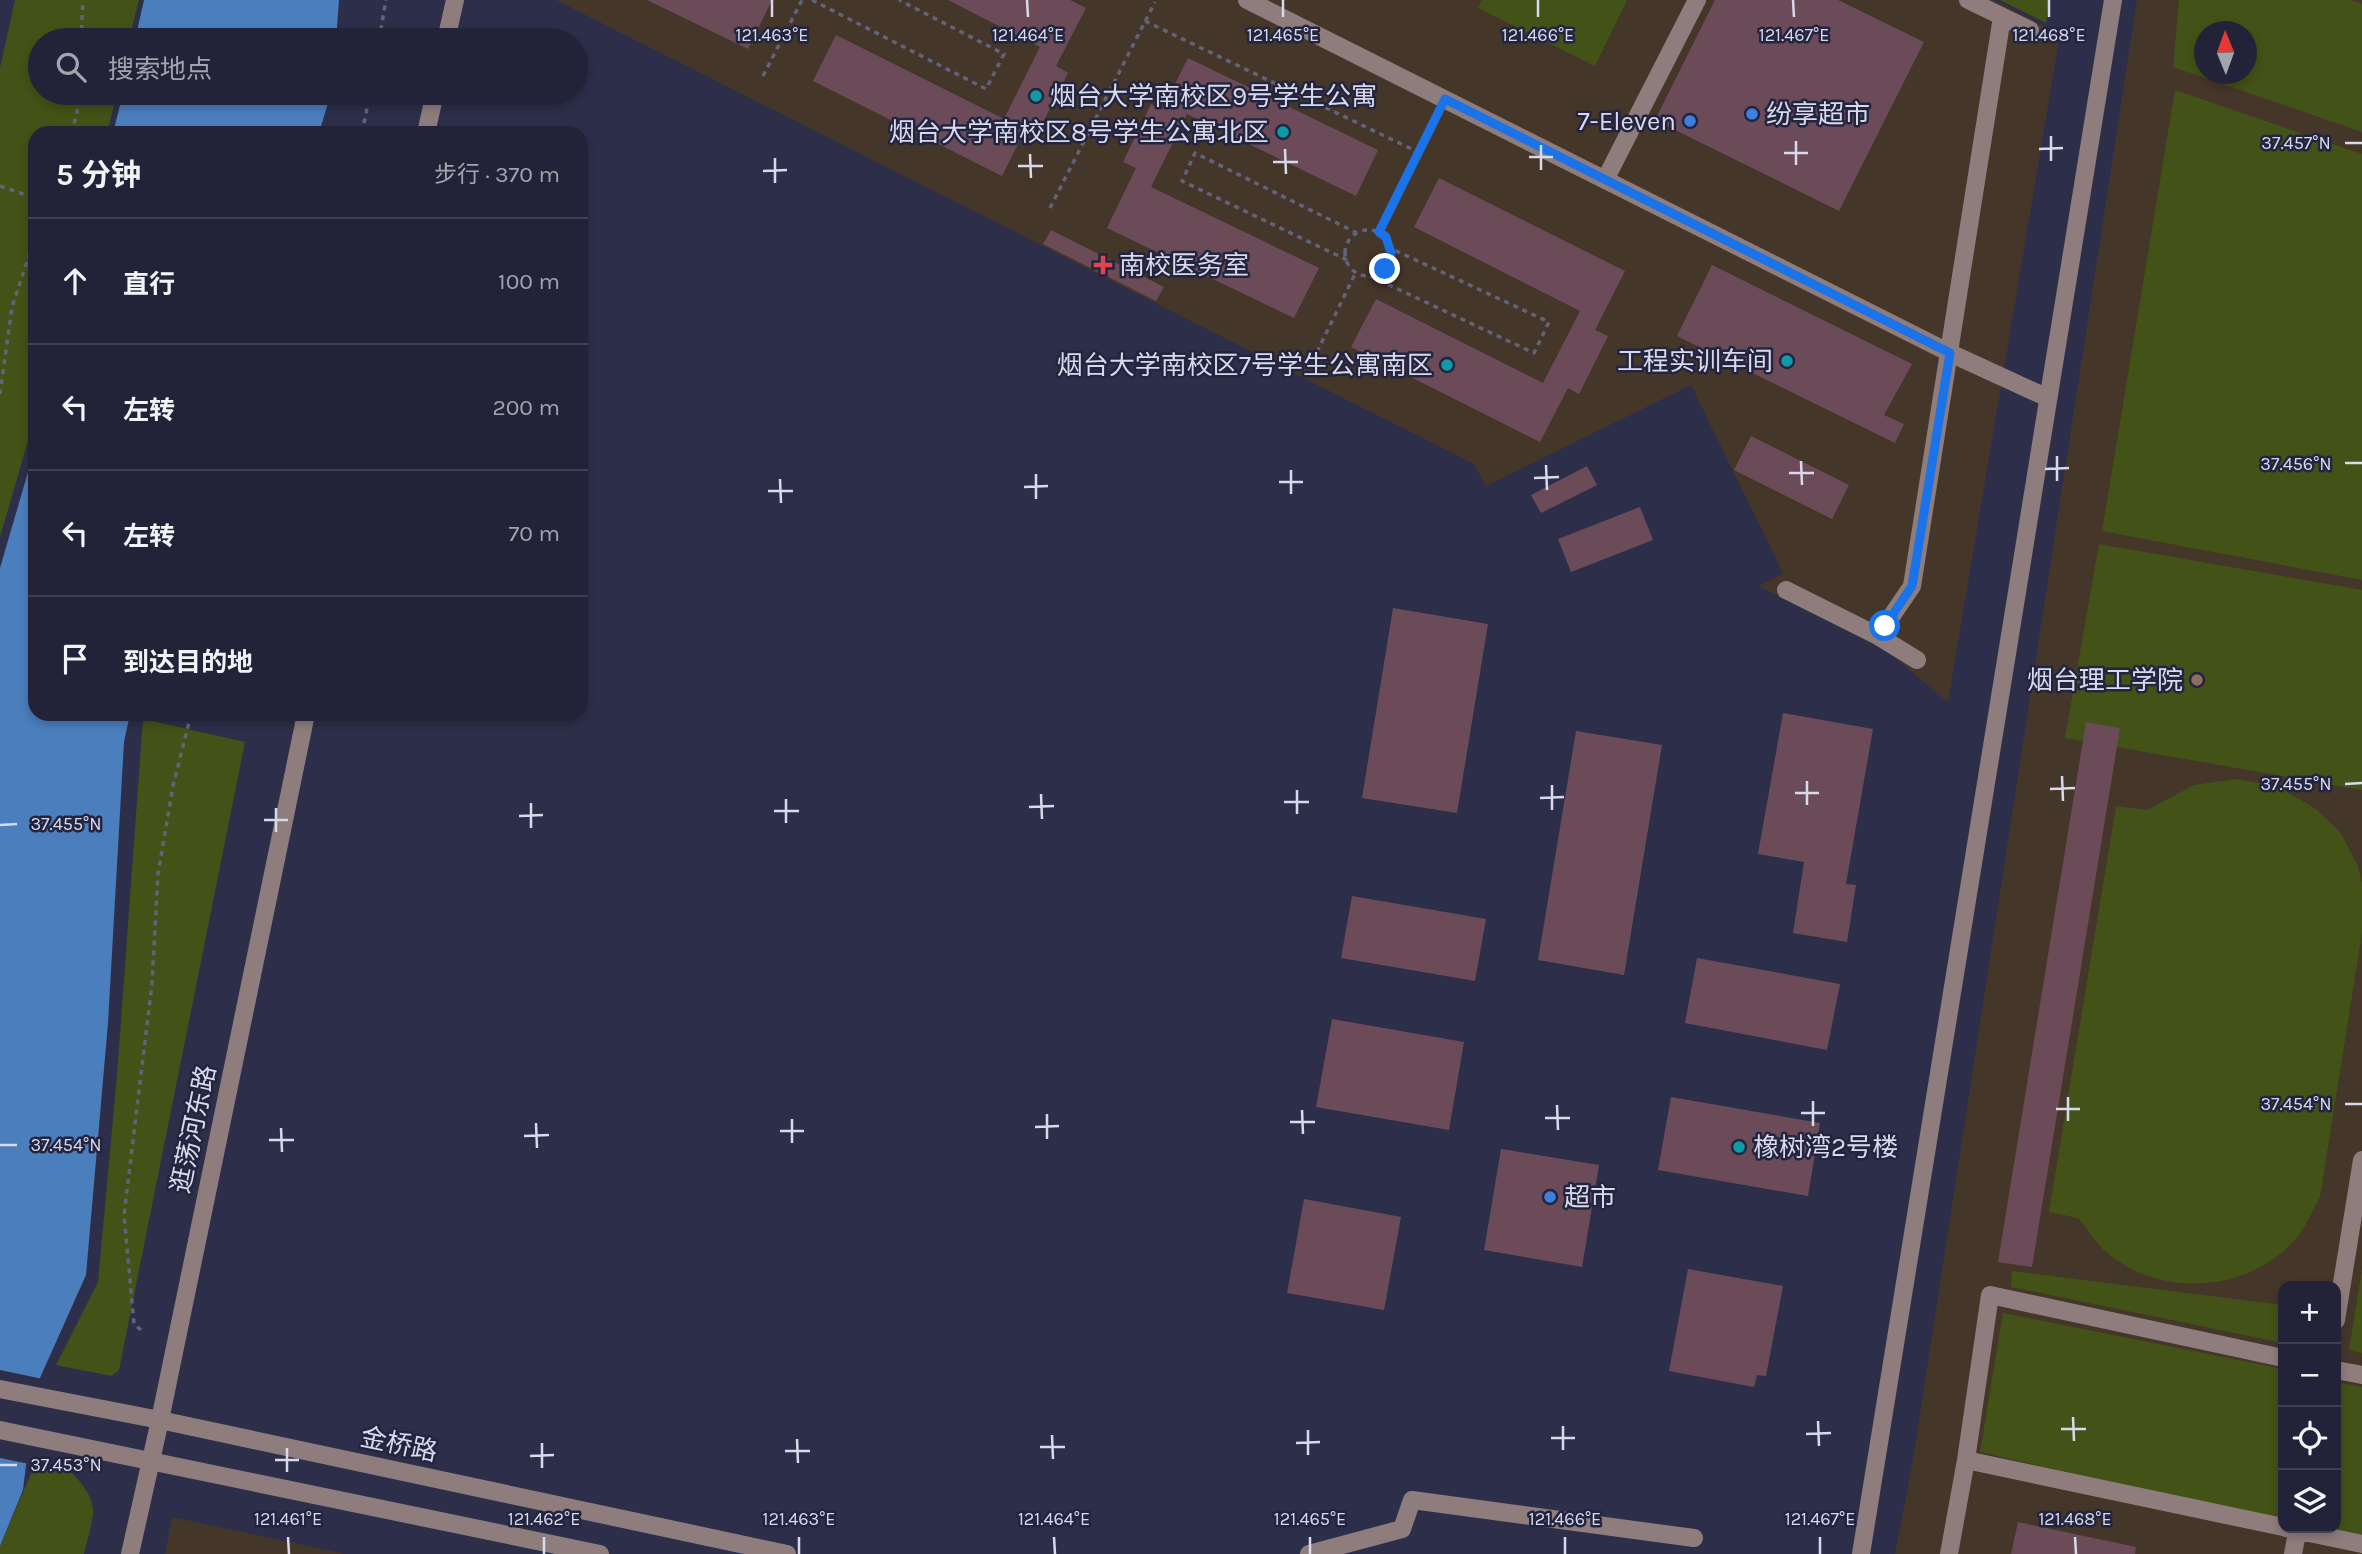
<!DOCTYPE html>
<html lang="zh">
<meta charset="utf-8">
<style>
body{margin:0;font-family:Karla,"Noto Sans SC",sans-serif;background:#2a2b40;color:#f1f3f6}
.controls{position:absolute;right:21px;bottom:21px;display:grid;overflow:hidden;border-radius:14px;box-shadow:0 4px 10px #0003}
.controls button{width:63px;height:63px;display:grid;place-items:center;padding:0;border:0;border-bottom:2px solid #3f4053;background:#222338;color:#f1f3f6;font:35px sans-serif}
.compass{position:absolute;left:2194px;top:21px;width:63px;height:63px;border-radius:50%;background:#222338;box-shadow:0 4px 10px #0003;rotate:359deg}
.stop{position:absolute;width:21px;height:21px;margin:-16px;border:5px solid #1a73e8;border-radius:50%;background:#fff}
.stop.end{background:#1a73e8;border-color:#fff;box-shadow:0 2px 7px #0008}
.list{margin:0;padding:0;list-style:none}
h2{display:flex;justify-content:space-between;align-items:center;height:91px;margin:0;padding:0 28px;font-size:30px}
h2 small{font-size:23px;font-weight:400;color:#a2a4ae}
.list li{display:grid;grid-template-columns:46px 1fr auto;gap:21px;align-items:center;box-sizing:border-box;height:126px;padding:0 28px;border-top:2px solid #3f4053}
.list b{display:block;font-size:26px;white-space:nowrap}
.list em{font-size:23px;font-style:normal;color:#a2a4ae}
.icon{flex:none;width:38px;height:38px;fill:none;stroke:currentColor;stroke-width:2;stroke-linecap:round;stroke-linejoin:round}
.map{position:relative;flex:none;width:2362px;height:1554px;overflow:hidden}
.search{position:absolute;background:#222338;box-shadow:0 4px 10px #0003;left:28px;top:28px;width:560px;height:77px;display:flex;align-items:center;gap:18px;box-sizing:border-box;padding:0 24px;border-radius:38px;color:#a2a4ae;font-size:26px}
.panel{position:absolute;background:#222338;box-shadow:0 4px 10px #0003;left:28px;top:126px;width:560px;height:595px;border-radius:21px}
.map>svg:first-child{display:block}
.education{fill:#45362a;fill-rule:evenodd}
.green{fill:#435217;fill-rule:evenodd}
.water{fill:#4b7ebd}
.pier{fill:#2d2f4a}
.building{fill:#6c4b59}
.lines{fill:none;stroke-linecap:round;stroke-linejoin:round}
.path{stroke:#61637b;stroke-width:3.5;stroke-dasharray:5 5;stroke-linecap:butt}
.minor{stroke:#8f7d7d;stroke-width:18}
.route{stroke:#1a73e8;stroke-width:9}
.ticks{fill:none;stroke:#d8daec;stroke-width:2.5}
.culture-dot{fill:#0f9aa8;stroke:#232540;stroke-width:2.5}
.shop-dot{fill:#3f7fe0;stroke:#232540;stroke-width:2.5}
.health-dot{fill:#e0444e;stroke:#232540;stroke-width:2.5}
.education-dot{fill:#8d6e63;stroke:#232540;stroke-width:2.5}
.labels{text-anchor:middle;stroke-width:5;stroke-linejoin:round;paint-order:stroke}
.poi-label{font-size:26px;fill:#d8daec;stroke:#232540;text-anchor:start}
.street-label{font-size:26px;fill:#d8daec;stroke:#232540}
.ticks-label{font-size:18px;text-anchor:middle;fill:#d8daec;stroke:#232540;stroke-width:5;stroke-linejoin:round;paint-order:stroke}
</style>
<div class="map">
<svg width="2362" height="1554" viewBox="0 0 2362 1554">
<rect width="100%" height="100%" fill="#2d2f4a"/>
<path class="education" d="M 556,0 L 1993,0 L 2060,34 L 1948,702 L 1887,651 L 1759,586 L 1783,573 L 1691,385 L 1486,486 L 1474,464 Z
M 2137,0 L 2362,0 L 2362,1554 L 1895,1554 L 1913,1460 ZM 2204,32 L 2246,32 L 2246,74 L 2204,74 ZM 2283,1286 L 2336,1286 L 2336,1528 L 2283,1528 Z
M 172,1517 L 345,1554 L 165,1554 Z"/>
<path class="green" d="M 15,0 L 139,0 L 129,40 L 40,40 L 40,93 L 117,93 L 107,133 L 35,133 L 35,417 L 0,537 L 0,68 Z
M 1482,0 L 1627,0 L 1595,66 L 1478,8 Z
M 2000,0 L 2050,0 L 2046,23 Z
M 2179,0 L 2350,0 L 2362,4 L 2362,132 L 2173,67 ZM 2204,32 L 2246,32 L 2246,74 L 2204,74 Z
M 2175,90 L 2362,154 L 2362,580 L 2102,531 Z
M 2099,544 L 2362,590 L 2362,790 L 2065,738 Z
M 143,719 L 245,742 L 119,1370 L 112,1376 L 56,1365 L 98,1282 L 117,1075 Z
M 2237,779 L 2279,787 L 2316,809 L 2340,832 L 2357,864 L 2362,883 L 2362,933 L 2320,1197 C 2313,1209 2307,1224 2299,1235 C 2252,1293 2161,1300 2105,1251 C 2095,1242 2087,1228 2078,1218 L 2049,1212 L 2116,806 L 2147,810 L 2194,785 Z
M 2362,1269 L 2362,1353 L 2349,1350 Z
M 2012,1271 L 2283,1305 L 2283,1343 L 2011,1287 Z
M 2003,1313 L 2283,1369 L 2283,1522 L 1980,1452 Z
M 2336,1382 L 2362,1387 L 2362,1536 L 2322,1528 L 2336,1528 Z
M 33,1469 L 72,1473 C 103,1506 93,1514 84,1554 L 0,1554 L 0,1546 Z"/>
<path class="water" d="M 144,0 L 339,0 L 336,40 L 135,40 Z
M 123,93 L 331,93 L 319,133 L 113,133 Z
M 35,448 L 35,714 L 130,714 L 124,742 L 108,1023 L 86,1275 L 35,1389 L 23,1490 L 0,1546 L 0,568 Z"/>
<path class="pier" d="M 0,1370 L 43,1379 L 38,1390 L 29,1464 L 0,1458 Z"/>
<path class="building" d="M 647,0 L 772,0 L 748,49 Z
M 948,0 L 1070,0 L 1086,8 L 1056,66 L 1068,73 L 1039,130 L 1028,124 L 1002,176 L 813,81 L 836,35 L 1004,119 L 1040,47 Z
M 1715,0 L 1838,0 L 1924,42 L 1839,211 L 1655,120 Z
M 1188,58 L 1378,150 L 1356,196 L 1187,114 L 1151,187 L 1319,268 L 1294,318 L 1107,228 L 1136,168 L 1123,162 L 1151,104 L 1162,110 Z
M 1439,178 L 1625,271 L 1595,330 L 1608,336 L 1579,394 L 1568,388 L 1540,442 L 1351,347 L 1376,299 L 1543,383 L 1580,311 L 1414,227 Z
M 1051,230 L 1164,287 L 1156,301 L 1043,244 Z
M 1712,265 L 1912,364 L 1884,415 L 1904,424 L 1895,443 L 1677,336 Z
M 1751,436 L 1849,485 L 1832,519 L 1734,470 Z
M 1587,466 L 1597,485 L 1541,513 L 1531,495 Z
M 1640,507 L 1653,540 L 1571,572 L 1558,539 Z
M 1393,608 L 1488,624 L 1457,813 L 1362,798 Z
M 1783,713 L 1873,729 L 1846,884 L 1856,885 L 1847,942 L 1793,933 L 1804,862 L 1758,854 Z
M 2086,722 L 2120,728 L 2032,1267 L 1998,1262 Z
M 1576,731 L 1662,745 L 1624,975 L 1538,960 Z
M 1352,896 L 1486,919 L 1475,981 L 1341,958 Z
M 1697,958 L 1840,984 L 1827,1050 L 1685,1023 Z
M 1332,1019 L 1464,1042 L 1449,1130 L 1316,1107 Z
M 1671,1097 L 1820,1123 L 1808,1196 L 1658,1170 Z
M 1501,1149 L 1599,1165 L 1582,1267 L 1484,1250 Z
M 1304,1199 L 1401,1217 L 1384,1310 L 1287,1293 Z
M 1688,1269 L 1783,1286 L 1766,1376 L 1757,1375 L 1754,1387 L 1669,1371 Z
M 2018,1522 L 2136,1547 L 2135,1554 L 2011,1554 Z"/>
<g class="lines">
<path class="path" d="M 812,0 L 986,89 L 1004,54 L 899,0
M 1145,21 L 1418,152
M 81,40 L 83,0
M 379,40 L 386,0
M 763,76 L 802,0
M 71,133 L 77,114 L 78,93
M 362,133 L 370,93
M 0,186 L 35,198
M 1050,208 L 1155,2
M1345 253a23 23 0 1 1 46 0a23 23 0 1 1-46 0Z
M 1379,232 L 1438,114
M 1347,260 L 1182,181 L 1195,153 L 1357,233
M 1370,276 L 1534,353 L 1549,322 L 1390,248
M 1317,352 L 1356,272
M 0,394 L 12,307 L 35,237
M 141,1330 L 134,1324 L 124,1215 L 152,984 L 158,874 L 173,786 L 191,714"/>
<path class="minor" d="M 1247,0 L 1950,353 L 2048,398
M 1968,0 L 2030,30
M 446,40 L 455,0
M 426,133 L 435,93
M 1605,180 L 1697,0
M 1786,590 L 1878,636 L 1917,660
M 1878,636 L 1912,586 L 2002,17
M 2336,1320 L 2362,1160
M 2336,1370 L 2362,1375
M 0,1389 L 160,1420 L 787,1554
M 0,1430 L 600,1554
M 1966,1460 L 2283,1527
M 2286,1528 L 2362,1544
M 130,1554 L 160,1420 L 306,714
M 1309,1554 L 1402,1529 L 1412,1500 L 1694,1538
M 1861,1554 L 2113,0
M 1949,1554 L 1966,1460 L 1990,1295 L 2283,1358
M 2293,1554 L 2298,1528"/>
</g>
<g class="lines">
<path class="route" d="M 1385,269 L 1391,253 L 1386,237 L 1379,232 L 1445,99 L 1950,353 L 1912,586 L 1885,626"/>
</g>
<path class="ticks" d="M 772,0 L 772,17M 1027,0 L 1028,17M 1283,0 L 1283,17M 1538,0 L 1538,17M 1793,0 L 1794,17M 2049,0 L 2049,17M 2051,136 L 2051,161M 1796,141 L 1796,165M 2345,143 L 2362,143M 1541,145 L 1541,170M 1285,149 L 1286,174M 2039,149 L 2063,148M 1784,153 L 1808,153M 1030,154 L 1031,178M 1529,157 L 1553,157M 775,158 L 775,183M 1273,162 L 1298,162M 1018,166 L 1043,166M 763,171 L 787,170M 2057,456 L 2057,481M 1801,461 L 1802,485M 2345,463 L 2362,463M 1546,465 L 1547,490M 2045,469 L 2069,468M 1291,470 L 1291,494M 1789,473 L 1814,473M 1036,474 L 1036,499M 1534,478 L 1559,477M 780,479 L 781,503M 1279,482 L 1303,482M 1024,487 L 1048,486M 768,491 L 793,491M 2062,776 L 2063,801M 1807,781 L 1807,805M 2345,784 L 2362,783M 1552,785 L 1552,810M 2050,789 L 2075,788M 1297,790 L 1297,814M 1795,793 L 1819,793M 1041,794 L 1042,819M 1540,798 L 1564,797M 786,799 L 786,823M 1284,802 L 1309,802M 531,803 L 531,828M 1029,807 L 1054,806M 276,808 L 276,832M 774,811 L 799,811M 519,816 L 543,815M 264,820 L 288,820M 0,825 L 17,824M 2068,1097 L 2068,1121M 1813,1101 L 1813,1126M 2345,1104 L 2362,1104M 1557,1105 L 1558,1130M 2056,1109 L 2080,1109M 1302,1110 L 1303,1134M 1801,1113 L 1825,1113M 1047,1114 L 1047,1139M 1545,1118 L 1570,1118M 792,1119 L 792,1143M 1290,1122 L 1315,1122M 536,1123 L 537,1148M 1035,1127 L 1059,1126M 281,1128 L 282,1152M 780,1131 L 804,1131M 524,1136 L 549,1135M 269,1140 L 294,1140M 0,1145 L 17,1145M 2073,1417 L 2074,1441M 1818,1421 L 1819,1446M 1563,1426 L 1563,1450M 2061,1429 L 2086,1429M 1308,1430 L 1308,1455M 1806,1434 L 1831,1433M 1052,1435 L 1053,1459M 1551,1438 L 1575,1438M 797,1439 L 798,1463M 542,1443 L 542,1468M 1296,1443 L 1320,1442M 1040,1447 L 1065,1447M 287,1448 L 287,1472M 785,1451 L 810,1451M 530,1456 L 554,1455M 275,1460 L 299,1460M 0,1465 L 17,1465M 288,1537 L 289,1554M 544,1537 L 544,1554M 799,1537 L 799,1554M 1054,1537 L 1055,1554M 1310,1537 L 1310,1554M 1565,1537 L 1565,1554M 1820,1537 L 1820,1554M 2075,1537 L 2076,1554"/>
<g class="culture-dot">
<circle cx="1036" cy="96" r="7"/>
<circle cx="1283" cy="132" r="7"/>
<circle cx="1787" cy="361" r="7"/>
<circle cx="1447" cy="365" r="7"/>
<circle cx="1739" cy="1147" r="7"/>
</g>
<g class="shop-dot">
<circle cx="1752" cy="114" r="7"/>
<circle cx="1690" cy="121" r="7"/>
<circle cx="1550" cy="1197" r="7"/>
</g>
<path class="health-dot" d="M1099.5 254.5h7v7h7v7h-7v7h-7v-7h-7v-7h7z"/>
<circle class="education-dot" cx="2197" cy="680" r="7"/>
<g class="labels">
<g class="poi-label">
<text x="1050" y="105">烟台大学南校区9号学生公寓</text>
<text x="1766" y="123">纷享超市</text>
<text x="1676" y="130" text-anchor="end">7-Eleven</text>
<text x="1269" y="141" text-anchor="end">烟台大学南校区8号学生公寓北区</text>
<text x="1119" y="274">南校医务室</text>
<text x="1773" y="370" text-anchor="end">工程实训车间</text>
<text x="1433" y="374" text-anchor="end">烟台大学南校区7号学生公寓南区</text>
<text x="2183" y="689" text-anchor="end">烟台理工学院</text>
<text x="1753" y="1156">橡树湾2号楼</text>
<text x="1564" y="1206">超市</text>
</g>
<g class="street-label">
<text transform="translate(193 1129) rotate(-78)" y="9">逛荡河东路</text>
<text transform="translate(399 1444) rotate(12)" y="9">金桥路</text>
</g>
</g>
<g class="ticks-label">
<text x="772" y="41">121.463°E</text>
<text x="1028" y="41">121.464°E</text>
<text x="1283" y="41">121.465°E</text>
<text x="1538" y="41">121.466°E</text>
<text x="1794" y="41">121.467°E</text>
<text x="2049" y="41">121.468°E</text>
<text x="2296" y="149">37.457°N</text>
<text x="2296" y="470">37.456°N</text>
<text x="2296" y="790">37.455°N</text>
<text x="66" y="830">37.455°N</text>
<text x="2296" y="1110">37.454°N</text>
<text x="66" y="1151">37.454°N</text>
<text x="66" y="1471">37.453°N</text>
<text x="288" y="1525">121.461°E</text>
<text x="544" y="1525">121.462°E</text>
<text x="799" y="1525">121.463°E</text>
<text x="1054" y="1525">121.464°E</text>
<text x="1310" y="1525">121.465°E</text>
<text x="1565" y="1525">121.466°E</text>
<text x="1820" y="1525">121.467°E</text>
<text x="2075" y="1525">121.468°E</text>
</g>
</svg>
<div class="controls">
<button>+</button>
<button>−</button>
<button><svg class="icon" aria-label="locate" viewBox="0 0 24 24"><circle cx="12" cy="12" r="6"/><path d="M12 2v4M12 18v4M2 12h4M18 12h4"/></svg></button>
<button><svg class="icon" aria-label="layers" viewBox="0 0 24 24"><path d="M12 4l9 5-9 5-9-5zM3 14l9 5 9-5"/></svg></button>
</div>
<svg class="compass" viewBox="-18 -18 36 36"><path d="M0-13l5 13h-10z" fill="#e53935"/><path d="M0 13l5-13h-10z" fill="#a2a4ae"/></svg>
<div class="stop" style="left:1885px;top:626px"></div>
<div class="stop end" style="left:1385px;top:269px"></div>
<div class="search"><svg class="icon" aria-label="search" viewBox="0 0 24 24"><circle cx="10" cy="10" r="6"/><path d="M15 15l6 6"/></svg>搜索地点</div>
<section class="panel">
<h2>5 分钟<small>步行 · 370 m</small></h2>
<ul class="list">
<li><svg class="icon" aria-label="ahead" viewBox="0 0 24 24"><path d="M12 20V5M6 11l6-6 6 6"/></svg><div><b>直行</b></div><em>100 m</em></li>
<li><svg class="icon" aria-label="left" viewBox="0 0 24 24"><path d="M17 20v-9H6M10 6l-5 5 5 5"/></svg><div><b>左转</b></div><em>200 m</em></li>
<li><svg class="icon" aria-label="left" viewBox="0 0 24 24"><path d="M17 20v-9H6M10 6l-5 5 5 5"/></svg><div><b>左转</b></div><em>70 m</em></li>
<li><svg class="icon" aria-label="arrive" viewBox="0 0 24 24"><path d="M6 21V4h12l-3 4 3 4H6"/></svg><div><b>到达目的地</b></div></li>
</ul>
</section>
</div>
